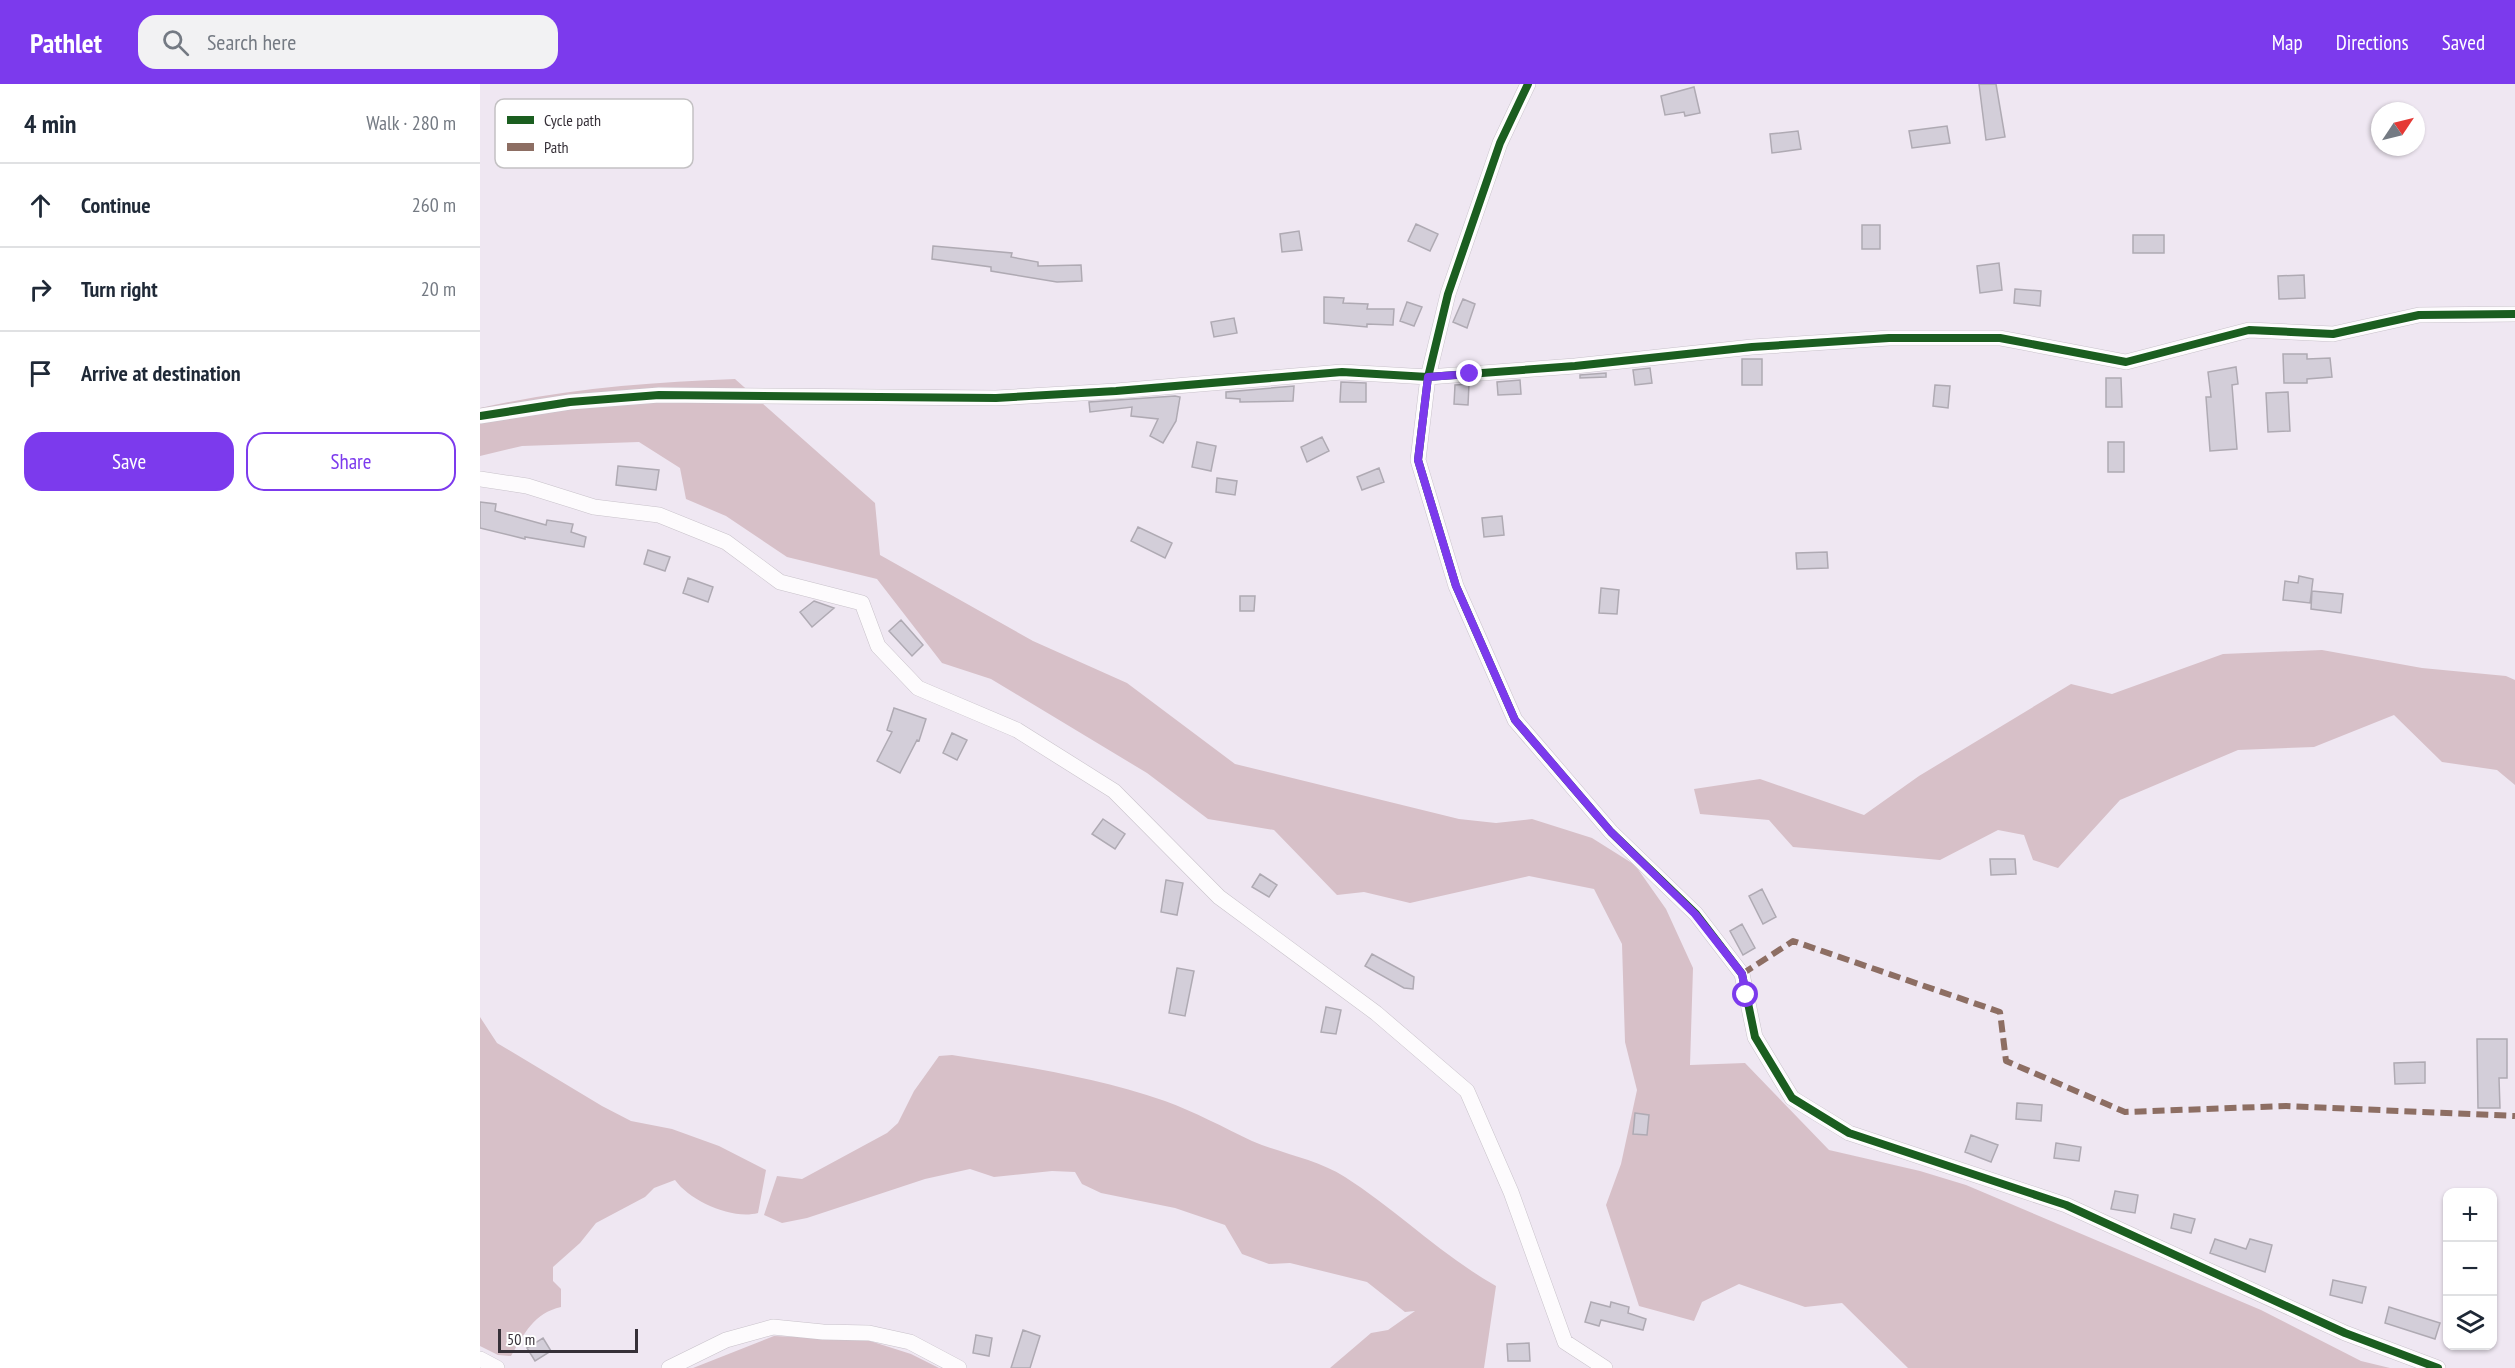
<!DOCTYPE html>
<meta charset="utf-8">
<style>
body{margin:0;font-family:"PT Sans Narrow",sans-serif;background:#f2f2f3;color:#1f2937}
.controls{position:absolute;right:18px;bottom:18px;display:grid;overflow:hidden;border-radius:12px;box-shadow:0 2px 4px #0004}
.controls button{width:54px;height:54px;display:grid;place-items:center;padding:0;border:0;border-bottom:2px solid #e0e1e3;background:#fff;color:#1f2937;font:30px sans-serif}
.compass{position:absolute;left:1891px;top:18px;width:54px;height:54px;border-radius:50%;background:#fff;box-shadow:0 2px 4px #0004;rotate:55deg}
.scale{position:absolute;left:18px;bottom:15px;width:140px;box-sizing:border-box;padding-left:6px;border:3px solid #363038;border-top:0;font-size:16px;line-height:21px;white-space:nowrap;color:#363038;-webkit-text-stroke:4px #fff;paint-order:stroke}
.stop{position:absolute;width:18px;height:18px;margin:-14px;border:4px solid #7c3aed;border-radius:50%;background:#fff}
.stop.end{background:#7c3aed;border-color:#fff;box-shadow:0 2px 6px #0008}
.list{margin:0;padding:0;list-style:none}
h2{display:flex;justify-content:space-between;align-items:center;height:78px;margin:0;padding:0 24px;font-size:26px}
h2 small{font-size:20px;font-weight:400;color:#747a83}
.list li{display:grid;grid-template-columns:39px 1fr auto;gap:18px;align-items:center;box-sizing:border-box;height:84px;padding:0 24px;border-top:2px solid #e0e1e3}
.list b{display:block;font-size:22px;white-space:nowrap}
.list em{font-size:20px;font-style:normal;color:#747a83}
.actions{display:flex;gap:12px;padding:18px 24px}
.actions a{flex:1;padding:14px 0;border:2px solid #7c3aed;border-radius:18px;text-align:center;font-size:21px;color:#7c3aed}
.actions .main{background:#7c3aed;color:#fff}
.icon{flex:none;width:33px;height:33px;fill:none;stroke:currentColor;stroke-width:2;stroke-linecap:round;stroke-linejoin:round}
.map{position:relative;flex:none;width:2035px;height:1284px;overflow:hidden}
header{display:flex;align-items:center;gap:36px;box-sizing:border-box;height:84px;padding:0 30px;background:#7c3aed;color:#fff}
header strong{font-size:28px}
nav{display:flex;gap:33px;margin-inline-start:auto;font-size:21px}
.search{width:420px;height:54px;background:#f2f2f3;display:flex;align-items:center;gap:15px;box-sizing:border-box;padding:0 21px;border-radius:18px;color:#747a83;font-size:22px}
main{display:flex}
aside{flex:1;background:#fff}
.map>svg:first-child{display:block}
.forest{fill:#d7c0c8}
.building{fill:#d3ced9;stroke:#afaab3;stroke-width:1.5}
.lines{fill:none;stroke-linecap:round;stroke-linejoin:round}
.street-casing{stroke:#c8c2ca;stroke-width:16}
.street{stroke:#fdfbfd;stroke-width:15}
.quiet{stroke:#8d6e63;stroke-width:6;stroke-dasharray:12 6;stroke-linecap:butt}
.cycleway-casing{stroke:#fff;stroke-width:11}
.cycleway{stroke:#1b5e20;stroke-width:8}
.route{stroke:#7c3aed;stroke-width:8}
.key{fill:#fff;stroke:#c3c1c3;stroke-width:1.5}
.key-label{font-size:16px;fill:#363038}
</style>
<header>
<strong>Pathlet</strong>
<div class="search"><svg class="icon" aria-label="search" viewBox="0 0 24 24"><circle cx="10" cy="10" r="6"/><path d="M15 15l6 6"/></svg>Search here</div>
<nav><a>Map</a><a>Directions</a><a>Saved</a></nav>
</header>
<main>
<aside>
<h2>4 min<small>Walk · 280 m</small></h2>
<ul class="list">
<li><svg class="icon" aria-label="ahead" viewBox="0 0 24 24"><path d="M12 20V5M6 11l6-6 6 6"/></svg><div><b>Continue</b></div><em>260 m</em></li>
<li><svg class="icon" aria-label="right" viewBox="0 0 24 24"><path d="M7 20v-9h11M14 6l5 5-5 5"/></svg><div><b>Turn right</b></div><em>20 m</em></li>
<li><svg class="icon" aria-label="arrive" viewBox="0 0 24 24"><path d="M6 21V4h12l-3 4 3 4H6"/></svg><div><b>Arrive at destination</b></div></li>
</ul>
<div class="actions"><a class="main">Save</a><a>Share</a></div>
</aside>
<div class="map">
<svg width="2035" height="1284" viewBox="0 0 2035 1284">
<rect width="100%" height="100%" fill="#efe7f2"/>
<path class="forest" d="M 255,295 L 395,419 L 400,471 L 553,557 L 647,599 L 755,680 L 979,735 L 1016,739 L 1052,735 L 1112,754 L 1155,781 L 1186,825 L 1213,884 L 1210,981 L 1265,979 L 1349,1066 L 1440,1087 L 1486,1101 L 1781,1226 L 1881,1277 L 1910,1284 L 1428,1284 L 1362,1219 L 1325,1223 L 1259,1200 L 1222,1218 L 1214,1237 L 1159,1222 L 1126,1121 L 1141,1080 L 1157,1006 L 1145,958 L 1142,860 L 1114,805 L 1049,792 L 930,819 L 884,808 L 857,811 L 794,746 L 728,735 L 667,689 L 511,595 L 462,579 L 397,495 L 307,473 L 246,432 L 206,415 L 200,384 L 159,358 L 42,362 L 0,372 L 0,324 C 85,305 169,298 255,295 Z
M 1842,566 L 1942,584 L 2026,592 L 2035,596 L 2035,701 L 2017,686 L 1962,678 L 1914,631 L 1834,663 L 1758,666 L 1640,716 L 1578,784 L 1553,776 L 1544,751 L 1518,746 L 1460,776 L 1313,763 L 1289,736 L 1220,730 L 1214,705 L 1280,695 L 1384,731 L 1439,692 L 1591,600 L 1632,610 L 1743,570 Z
M 0,933 L 17,959 L 122,1022 L 151,1037 L 192,1045 L 239,1062 L 286,1086 L 278,1129 C 252,1136 210,1117 195,1096 L 174,1104 L 165,1113 L 116,1139 L 100,1159 L 73,1183 L 73,1197 L 81,1205 L 81,1223 C 54,1229 44,1250 31,1272 L 18,1271 L 0,1262 Z
M 472,971 C 543,982 616,993 685,1017 C 715,1028 743,1043 772,1057 C 802,1070 836,1075 865,1093 C 917,1126 961,1171 1016,1202 L 1004,1284 L 850,1284 L 891,1249 L 908,1246 L 935,1227 L 925,1228 L 887,1198 L 810,1179 L 789,1180 L 762,1170 L 745,1141 L 695,1124 L 621,1109 L 602,1100 L 595,1088 L 572,1087 L 514,1093 L 490,1085 L 445,1095 L 327,1134 L 302,1139 L 284,1131 L 297,1092 L 322,1095 L 407,1049 L 418,1039 L 434,1007 L 459,972 Z
M 294,1252 L 387,1256 L 431,1270 L 459,1284 L 213,1284 Z"/>
<path class="building" d="M 1499,0 L 1516,0 L 1525,53 L 1506,56 Z
M 1214,3 L 1220,29 L 1205,32 L 1204,28 L 1185,31 L 1181,12 Z
M 1467,42 L 1470,59 L 1432,64 L 1429,47 Z
M 1318,47 L 1321,65 L 1292,69 L 1290,50 Z
M 936,140 L 958,150 L 950,167 L 928,157 Z
M 1382,141 L 1400,141 L 1400,165 L 1382,165 Z
M 819,147 L 822,166 L 802,168 L 800,150 Z
M 1653,151 L 1684,151 L 1684,169 L 1653,169 Z
M 453,162 L 532,169 L 531,173 L 558,178 L 558,182 L 601,181 L 602,197 L 577,198 L 511,187 L 511,183 L 452,175 Z
M 1519,179 L 1522,206 L 1500,209 L 1497,182 Z
M 1824,191 L 1825,214 L 1799,215 L 1798,192 Z
M 1535,205 L 1561,207 L 1560,222 L 1534,219 Z
M 844,213 L 864,214 L 863,219 L 888,220 L 887,225 L 914,225 L 913,241 L 887,240 L 887,243 L 844,239 Z
M 983,215 L 995,220 L 987,244 L 973,238 Z
M 927,218 L 942,223 L 934,242 L 920,237 Z
M 754,234 L 757,249 L 734,253 L 731,238 Z
M 1803,270 L 1827,270 L 1827,275 L 1850,274 L 1852,293 L 1827,295 L 1827,299 L 1804,299 Z
M 1262,275 L 1282,275 L 1282,301 L 1262,301 Z
M 1756,283 L 1758,300 L 1752,301 L 1757,365 L 1730,367 L 1726,313 L 1731,313 L 1728,288 Z
M 1170,284 L 1172,299 L 1155,301 L 1153,286 Z
M 1126,289 L 1126,293 L 1100,294 L 1100,291 Z
M 1626,294 L 1641,294 L 1642,323 L 1626,323 Z
M 1040,296 L 1041,310 L 1018,311 L 1017,298 Z
M 861,298 L 886,299 L 886,318 L 860,318 Z
M 989,300 L 988,321 L 974,320 L 975,301 Z
M 1455,301 L 1470,302 L 1468,324 L 1453,322 Z
M 814,302 L 813,317 L 760,318 L 760,315 L 746,314 L 746,308 Z
M 1808,308 L 1810,347 L 1788,348 L 1786,309 Z
M 695,312 L 700,313 L 696,337 L 683,359 L 670,352 L 678,335 L 651,332 L 652,323 L 610,328 L 609,318 Z
M 842,353 L 849,367 L 827,378 L 821,363 Z
M 717,358 L 736,362 L 731,387 L 712,383 Z
M 1628,358 L 1644,358 L 1644,388 L 1628,388 Z
M 138,382 L 179,386 L 176,406 L 136,401 Z
M 899,384 L 904,398 L 882,406 L 877,393 Z
M 737,394 L 757,397 L 755,411 L 736,408 Z
M 0,418 L 16,420 L 15,427 L 66,441 L 67,436 L 93,440 L 91,448 L 106,453 L 104,463 L 45,453 L 45,455 L 0,444 Z
M 1022,432 L 1024,451 L 1004,453 L 1002,434 Z
M 658,443 L 692,459 L 685,474 L 651,457 Z
M 168,466 L 190,473 L 185,487 L 164,480 Z
M 1347,468 L 1348,484 L 1317,485 L 1316,469 Z
M 1819,492 L 1833,495 L 1830,519 L 1803,516 L 1805,497 L 1818,499 Z
M 208,494 L 233,503 L 228,518 L 203,509 Z
M 1121,504 L 1139,506 L 1137,530 L 1119,529 Z
M 1832,507 L 1863,510 L 1861,529 L 1831,525 Z
M 760,512 L 775,512 L 774,527 L 760,527 Z
M 334,517 L 354,524 L 332,543 L 320,528 Z
M 421,536 L 443,561 L 432,572 L 409,547 Z
M 414,624 L 446,635 L 439,657 L 437,656 L 420,689 L 397,677 L 412,648 L 407,646 Z
M 472,649 L 487,656 L 477,676 L 463,669 Z
M 623,735 L 645,750 L 635,765 L 612,750 Z
M 1510,775 L 1535,775 L 1536,790 L 1511,791 Z
M 780,790 L 797,801 L 789,813 L 772,803 Z
M 686,796 L 703,799 L 697,831 L 681,828 Z
M 1282,805 L 1296,833 L 1283,840 L 1269,812 Z
M 1262,840 L 1275,864 L 1263,871 L 1250,847 Z
M 892,870 L 934,893 L 933,905 L 924,904 L 885,882 Z
M 697,884 L 714,887 L 705,932 L 689,929 Z
M 846,923 L 861,926 L 856,950 L 841,948 Z
M 1997,955 L 2027,955 L 2027,994 L 2019,994 L 2020,1024 L 1998,1024 Z
M 1945,978 L 1945,999 L 1915,1000 L 1914,979 Z
M 1537,1019 L 1562,1021 L 1561,1037 L 1536,1035 Z
M 1155,1029 L 1169,1031 L 1167,1051 L 1153,1050 Z
M 1491,1051 L 1518,1061 L 1511,1078 L 1485,1068 Z
M 1576,1059 L 1601,1063 L 1599,1077 L 1574,1074 Z
M 1635,1107 L 1658,1111 L 1655,1129 L 1631,1125 Z
M 1694,1130 L 1715,1135 L 1711,1149 L 1691,1144 Z
M 1735,1155 L 1766,1165 L 1770,1155 L 1792,1161 L 1785,1188 L 1730,1169 Z
M 1853,1196 L 1886,1203 L 1882,1219 L 1850,1211 Z
M 1111,1218 L 1130,1223 L 1131,1218 L 1149,1223 L 1148,1229 L 1166,1235 L 1163,1246 L 1121,1236 L 1119,1242 L 1105,1238 Z
M 1909,1223 L 1960,1239 L 1955,1255 L 1905,1239 Z
M 543,1246 L 560,1252 L 550,1284 L 531,1284 Z
M 496,1251 L 512,1254 L 509,1272 L 493,1269 Z
M 63,1254 L 71,1267 L 55,1277 L 47,1264 Z
M 1049,1259 L 1050,1277 L 1028,1277 L 1027,1260 Z"/>
<g class="lines">
<g class="street-casing">
<path id="street" d="M 1048,0 L 1020,59 L 968,210 L 948,293 L 938,376 L 976,502 L 1035,636 L 1131,748 L 1216,830 L 1262,890 L 1275,953 L 1312,1014 L 1369,1049 L 1586,1121 L 1865,1249 L 1958,1284
M 0,332 L 90,318 L 179,311 L 516,314 L 636,307 L 862,288 L 948,293 L 1095,282 L 1272,263 L 1409,254 L 1520,254 L 1646,278 L 1769,246 L 1853,250 L 1939,231 L 2035,230
M 0,395 L 47,402 L 114,423 L 179,431 L 246,458 L 300,498 L 382,519 L 398,562 L 438,604 L 537,646 L 634,707 L 739,813 L 896,929 L 987,1007 L 1031,1108 L 1085,1258 L 1125,1284
M 0,1275 L 17,1284
M 189,1284 L 246,1256 L 293,1243 L 343,1248 L 389,1249 L 430,1258 L 479,1284"/>
</g>
<use href="#street" class="street"/>
<path class="quiet" d="M 1262,890 L 1313,857 L 1520,928 L 1526,977 L 1645,1028 L 1806,1022 L 2035,1032"/>
<g class="cycleway-casing">
<path id="cycleway" d="M 1048,0 L 1020,59 L 968,210 L 948,293 L 938,376 L 976,502 L 1035,636 L 1131,748 L 1216,830 L 1262,890 L 1275,953 L 1312,1014 L 1369,1049 L 1586,1121 L 1865,1249 L 1958,1284
M 0,332 L 90,318 L 179,311 L 516,314 L 636,307 L 862,288 L 948,293 L 1095,282 L 1272,263 L 1409,254 L 1520,254 L 1646,278 L 1769,246 L 1853,250 L 1939,231 L 2035,230"/>
</g>
<use href="#cycleway" class="cycleway"/>
</g>
<g class="lines">
<path class="route" d="M 990,290 L 948,293 L 938,376 L 976,502 L 1035,636 L 1131,748 L 1215,830 L 1262,890 L 1266,911"/>
</g>
<rect x="15" y="15" width="198" height="69" rx="9" class="key"/>
<rect x="27" y="32" width="27" height="8" fill="#1b5e20"/>
<rect x="27" y="59" width="27" height="8" fill="#8d6e63"/>
<g class="key-label">
<text x="64" y="42">Cycle path</text>
<text x="64" y="69">Path</text>
</g>
</svg>
<div class="controls">
<button>+</button>
<button>−</button>
<button><svg class="icon" aria-label="layers" viewBox="0 0 24 24"><path d="M12 4l9 5-9 5-9-5zM3 14l9 5 9-5"/></svg></button>
</div>
<svg class="compass" viewBox="-18 -18 36 36"><path d="M0-13l5 13h-10z" fill="#e53935"/><path d="M0 13l5-13h-10z" fill="#747a83"/></svg>
<div class="scale">50 m</div>
<div class="stop" style="left:1266px;top:911px"></div>
<div class="stop end" style="left:990px;top:290px"></div>
</div>
</main>
